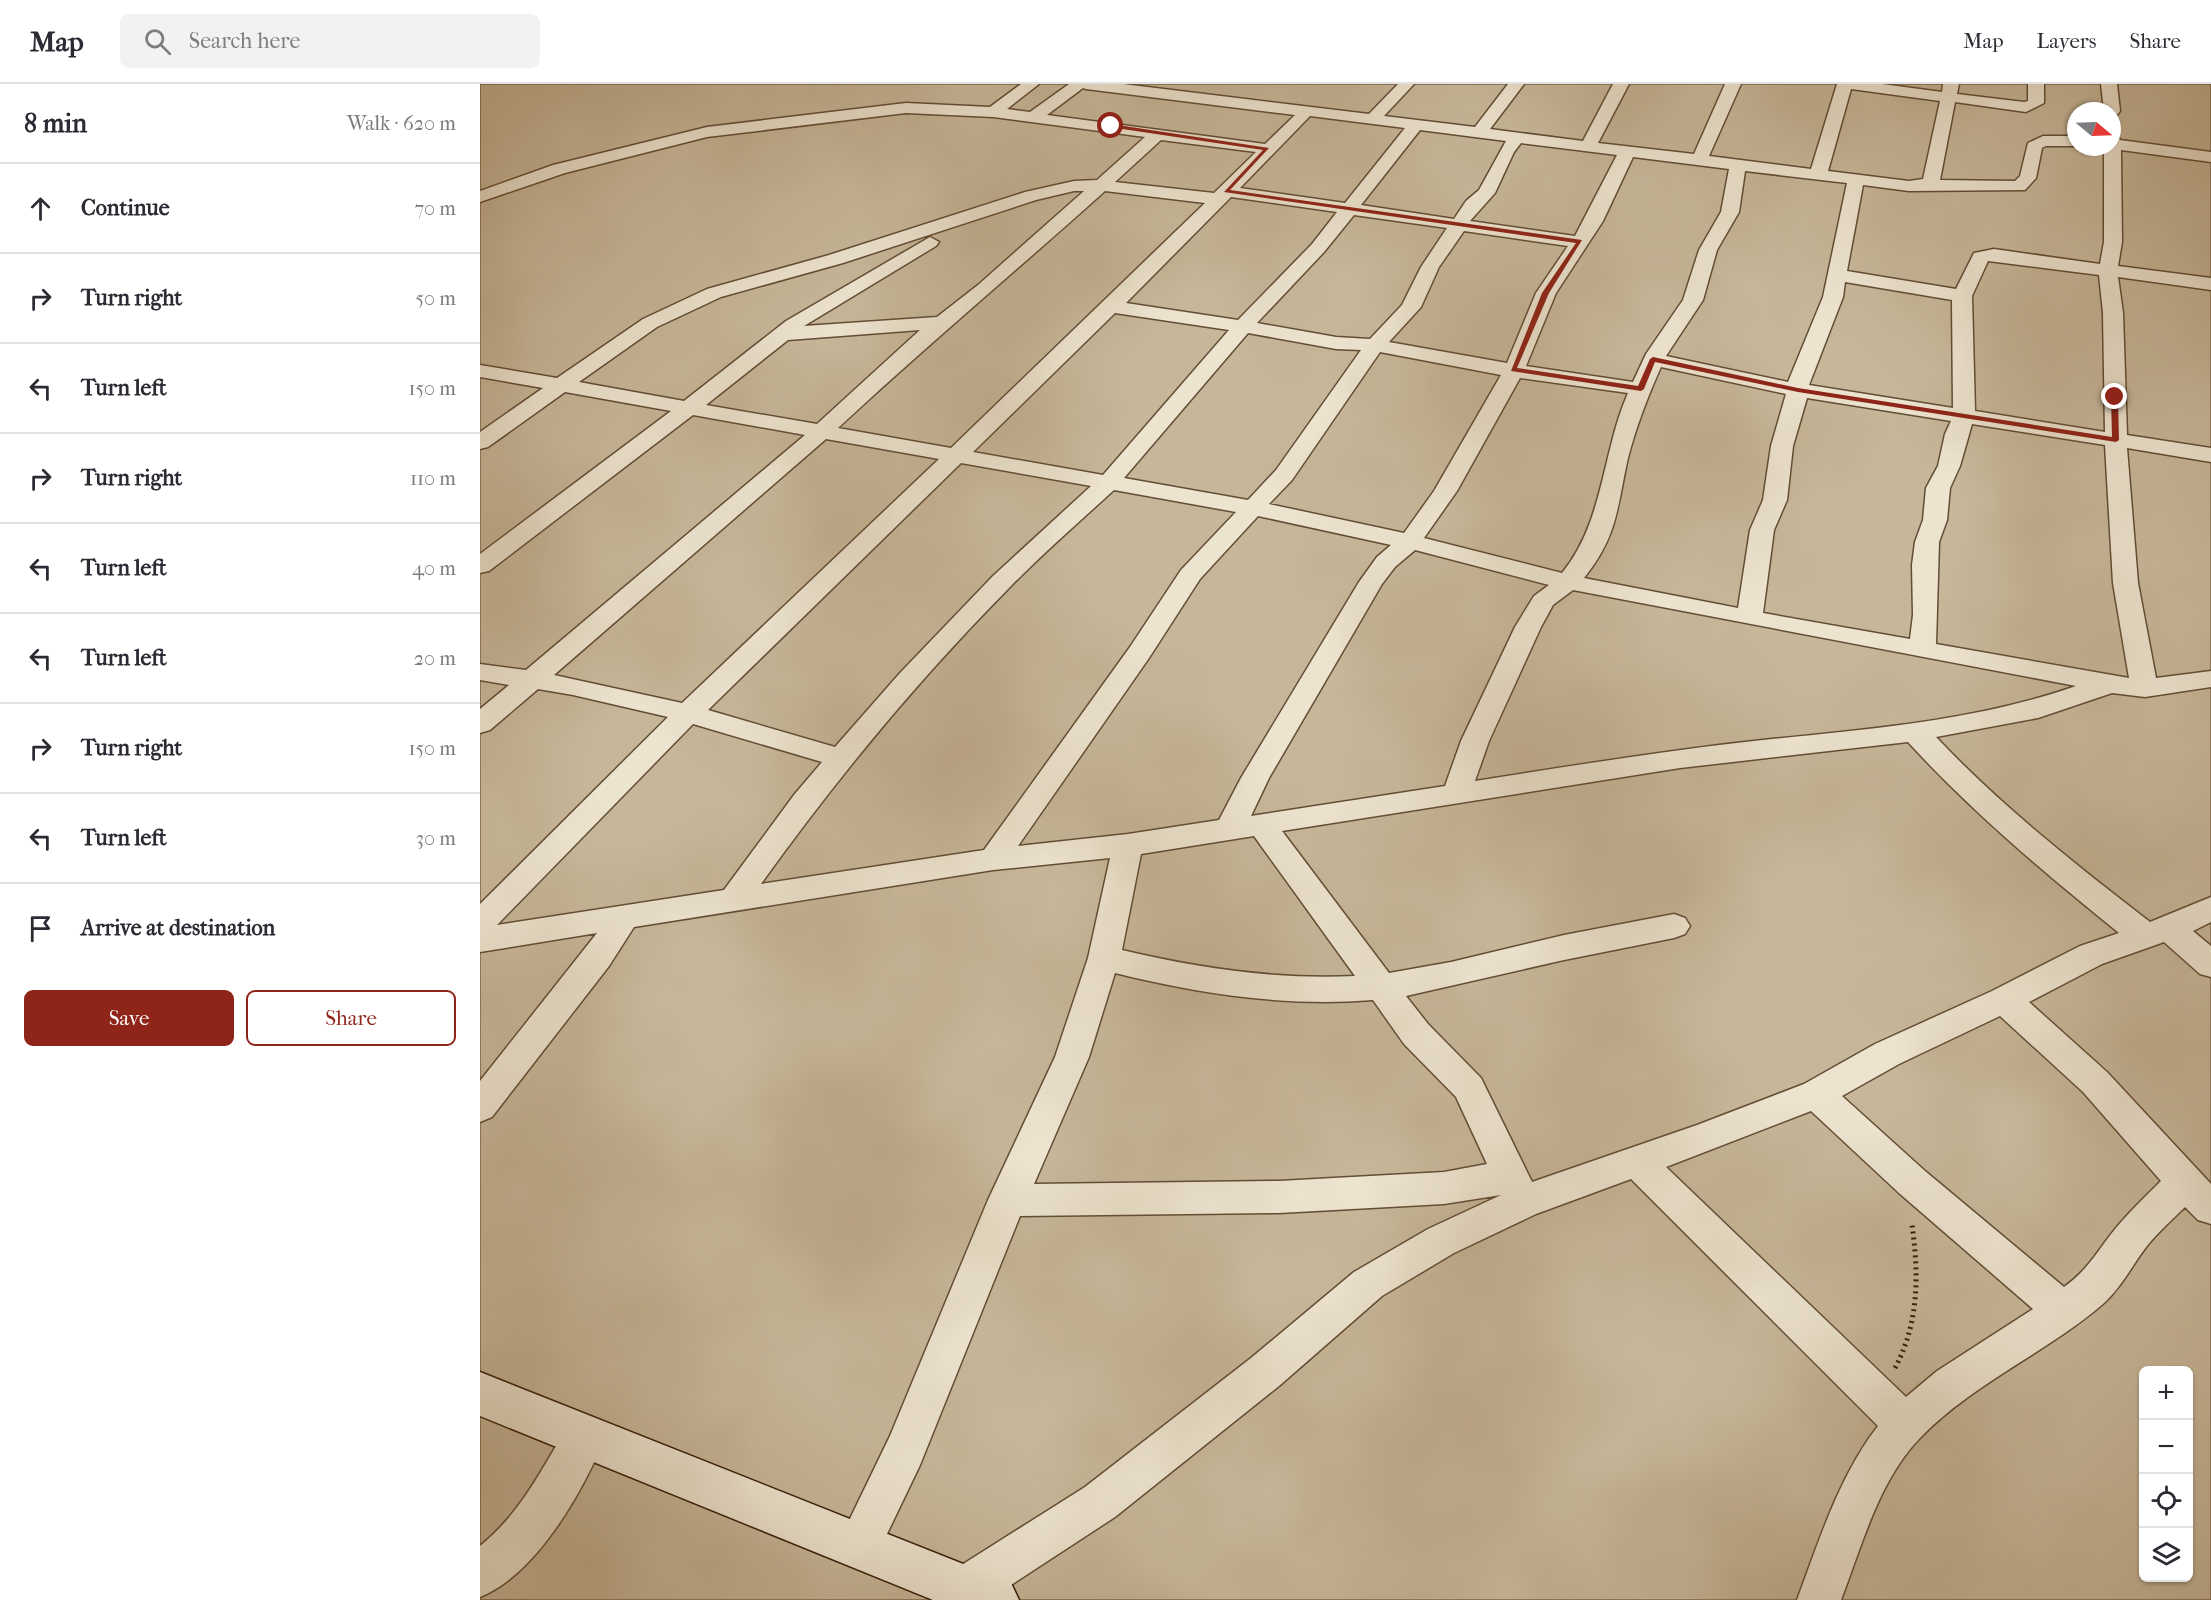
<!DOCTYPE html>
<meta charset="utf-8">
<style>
body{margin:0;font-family:"IM FELL French Canon",serif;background:#f2f2f3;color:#2b2b33}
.controls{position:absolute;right:18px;bottom:18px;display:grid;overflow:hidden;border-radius:9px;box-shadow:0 2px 4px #0004}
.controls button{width:54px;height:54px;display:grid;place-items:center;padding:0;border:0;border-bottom:2px solid #e1e1e2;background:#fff;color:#2b2b33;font:30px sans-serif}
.compass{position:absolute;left:1587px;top:18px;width:54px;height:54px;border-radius:50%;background:#fff;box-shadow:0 2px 4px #0004;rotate:109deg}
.stop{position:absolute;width:18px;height:18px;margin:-14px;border:4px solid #8f2418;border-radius:50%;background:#fff}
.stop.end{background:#8f2418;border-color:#fff;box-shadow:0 2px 6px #0008}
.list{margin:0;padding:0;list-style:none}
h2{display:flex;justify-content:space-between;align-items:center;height:78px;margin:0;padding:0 24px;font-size:26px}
h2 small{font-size:20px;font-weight:400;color:#7c7c81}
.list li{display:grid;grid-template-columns:39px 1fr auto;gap:18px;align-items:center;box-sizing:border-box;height:90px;padding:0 24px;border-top:2px solid #e1e1e2}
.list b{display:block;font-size:22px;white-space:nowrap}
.list em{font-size:20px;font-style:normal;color:#7c7c81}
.actions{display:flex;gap:12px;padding:18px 24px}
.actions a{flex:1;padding:14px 0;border:2px solid #8f2418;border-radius:9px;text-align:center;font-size:21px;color:#8f2418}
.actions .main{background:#8f2418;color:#fff}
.icon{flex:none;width:33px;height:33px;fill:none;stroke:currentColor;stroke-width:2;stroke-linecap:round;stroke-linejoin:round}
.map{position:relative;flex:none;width:1731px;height:1516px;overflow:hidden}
header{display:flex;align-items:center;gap:36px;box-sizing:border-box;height:84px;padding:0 30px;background:#fff;border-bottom:2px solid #e1e1e2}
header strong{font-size:28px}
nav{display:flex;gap:33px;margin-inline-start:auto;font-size:21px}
.search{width:420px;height:54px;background:#f2f2f3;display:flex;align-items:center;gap:15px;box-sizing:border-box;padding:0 21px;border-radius:9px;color:#7c7c81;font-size:22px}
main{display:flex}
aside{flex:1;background:#fff}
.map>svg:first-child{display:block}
.green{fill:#c7b79a;stroke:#806b52;stroke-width:1.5;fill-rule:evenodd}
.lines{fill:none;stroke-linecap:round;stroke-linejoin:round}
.street-casing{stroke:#634d35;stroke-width:3}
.secondary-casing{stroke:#381f0a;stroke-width:3}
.path{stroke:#381f0a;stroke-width:5;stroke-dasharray:2 4;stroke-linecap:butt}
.street{fill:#ede4d0;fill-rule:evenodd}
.secondary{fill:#ede4d0;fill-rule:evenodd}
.route{fill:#8f2418}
</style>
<header>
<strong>Map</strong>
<div class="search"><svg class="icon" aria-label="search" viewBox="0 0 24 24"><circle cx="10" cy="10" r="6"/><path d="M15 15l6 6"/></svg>Search here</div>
<nav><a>Map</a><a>Layers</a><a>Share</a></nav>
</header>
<main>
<aside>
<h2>8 min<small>Walk · 620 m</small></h2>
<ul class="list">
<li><svg class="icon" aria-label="ahead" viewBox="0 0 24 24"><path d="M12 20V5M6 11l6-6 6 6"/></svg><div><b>Continue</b></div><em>70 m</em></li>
<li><svg class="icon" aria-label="right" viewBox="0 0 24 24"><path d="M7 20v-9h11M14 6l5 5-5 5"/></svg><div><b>Turn right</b></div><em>50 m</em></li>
<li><svg class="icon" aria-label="left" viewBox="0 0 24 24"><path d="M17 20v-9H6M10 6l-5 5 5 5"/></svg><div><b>Turn left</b></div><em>150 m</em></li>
<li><svg class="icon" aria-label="right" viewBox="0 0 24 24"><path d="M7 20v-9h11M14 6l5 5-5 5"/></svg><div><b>Turn right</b></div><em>110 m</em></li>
<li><svg class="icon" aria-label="left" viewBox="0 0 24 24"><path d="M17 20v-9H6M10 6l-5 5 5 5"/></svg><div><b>Turn left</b></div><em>40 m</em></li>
<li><svg class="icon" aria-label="left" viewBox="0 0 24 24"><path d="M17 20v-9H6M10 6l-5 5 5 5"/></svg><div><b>Turn left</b></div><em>20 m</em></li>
<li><svg class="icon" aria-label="right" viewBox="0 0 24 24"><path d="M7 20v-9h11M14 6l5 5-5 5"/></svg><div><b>Turn right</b></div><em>150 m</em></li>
<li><svg class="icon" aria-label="left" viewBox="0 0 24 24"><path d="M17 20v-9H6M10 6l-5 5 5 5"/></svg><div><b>Turn left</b></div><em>30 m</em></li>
<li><svg class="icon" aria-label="arrive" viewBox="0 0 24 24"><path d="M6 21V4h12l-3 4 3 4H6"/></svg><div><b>Arrive at destination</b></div></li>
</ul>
<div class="actions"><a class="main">Save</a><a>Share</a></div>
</aside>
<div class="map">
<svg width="1731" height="1516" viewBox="0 0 1731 1516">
<rect width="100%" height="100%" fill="#e4d6b7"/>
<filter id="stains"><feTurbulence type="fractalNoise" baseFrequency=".00333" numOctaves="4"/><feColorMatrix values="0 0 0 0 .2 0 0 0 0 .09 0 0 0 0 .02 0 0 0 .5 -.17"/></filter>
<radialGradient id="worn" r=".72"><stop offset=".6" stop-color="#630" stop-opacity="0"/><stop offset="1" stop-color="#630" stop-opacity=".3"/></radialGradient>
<path class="green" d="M 0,0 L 1731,0 L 1731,1516 L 0,1516 ZM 1596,27 L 1632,27 L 1632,63 L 1596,63 ZM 1664,1286 L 1708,1286 L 1708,1494 L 1664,1494 Z"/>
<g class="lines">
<g class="street-casing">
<path id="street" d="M 541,0 L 559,0 L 527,25 L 550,28 L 589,0 L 643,0 L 889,30 L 918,0 L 934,0 L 904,32 L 995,43 L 1028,0 L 1044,0 L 1010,45 L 1103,57 L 1133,0 L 1149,0 L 1118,59 L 1214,70 L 1245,0 L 1261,0 L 1229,72 L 1331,85 L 1357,0 L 1402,0 L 1462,8 L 1463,0 L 1479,0 L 1477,10 L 1544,18 L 1548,17 L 1548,0 L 1564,0 L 1564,19 L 1546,28 L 1475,18 L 1460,96 L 1535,97 L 1540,92 L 1548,59 L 1563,52 L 1596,52 L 1596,62 L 1566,62 L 1562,64 L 1556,94 L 1545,106 L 1429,107 L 1383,101 L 1367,187 L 1476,205 L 1494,169 L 1514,165 L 1620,180 L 1624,158 L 1624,63 L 1632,63 L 1632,50 L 1638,52 L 1640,56 L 1731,68 L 1731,78 L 1641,66 L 1642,158 L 1638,182 L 1731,194 L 1731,206 L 1638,193 L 1643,229 L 1647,351 L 1731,364 L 1731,378 L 1647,364 L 1658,499 L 1676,594 L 1731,587 L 1731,603 L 1665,613 L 1632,609 L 1558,634 L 1456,653 C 1520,721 1596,781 1670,838 L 1731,813 L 1731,838 L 1713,847 L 1731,862 L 1731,893 L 1720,890 L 1684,858 L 1622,880 L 1549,918 L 1627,988 L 1731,1100 L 1731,1140 L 1718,1136 L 1705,1123 C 1693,1135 1678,1148 1667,1162 C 1652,1181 1642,1203 1623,1220 C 1566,1269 1493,1299 1440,1354 C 1399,1396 1382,1461 1361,1516 L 1317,1516 C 1339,1457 1359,1392 1398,1342 L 1151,1095 L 1056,1130 L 974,1169 L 902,1212 L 799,1302 L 635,1433 L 508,1516 L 452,1516 L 458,1500 L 469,1489 L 605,1403 L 771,1274 L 874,1188 L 948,1145 L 1021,1111 L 964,1120 L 799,1129 L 540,1132 L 440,1381 L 395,1475 L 380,1482 L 365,1475 L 358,1460 L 365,1445 L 410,1352 L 508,1116 L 575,973 L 608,874 L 630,774 L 513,786 L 154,843 L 129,882 L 12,1033 L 0,1038 L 0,997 L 117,849 L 0,868 L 0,820 L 188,633 L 93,611 L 58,605 L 10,646 L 0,649 L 0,625 L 29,601 L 0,596 L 0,580 L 46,586 L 325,351 L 213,331 L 9,487 L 0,489 L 0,470 L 191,327 L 85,308 L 8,363 L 0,365 L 0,348 L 63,304 L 0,293 L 0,281 L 77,294 L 163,235 L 227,205 L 349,171 L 545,108 L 594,97 L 617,96 L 665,53 L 513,33 L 426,29 L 227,53 L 85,89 L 0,118 L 0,107 L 73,81 L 227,43 L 426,19 L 510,23 ZM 603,4 L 606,5 L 815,31 L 785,60 L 567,31 ZM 1371,5 L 1460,17 L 1443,95 L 1429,97 L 1348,87 ZM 830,32 L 925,44 L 865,119 L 760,104 ZM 940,46 L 1026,57 L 999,106 L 986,117 L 974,135 L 881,121 ZM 681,56 L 776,68 L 734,109 L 635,98 ZM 1041,59 L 1137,71 L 1095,152 L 990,137 L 1015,109 L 1034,68 ZM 1153,73 L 1249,85 L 1241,128 L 1219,166 L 1203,216 L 1166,270 L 1153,298 L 1046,282 L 1076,209 L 1123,137 ZM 1265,87 L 1367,99 L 1343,213 L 1308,298 L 1186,272 L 1223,216 L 1237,166 L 1259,128 ZM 594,107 L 604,107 L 498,201 L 457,233 L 324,242 L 456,162 L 459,158 L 450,153 L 306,237 L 204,317 L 99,298 L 177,243 L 241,213 L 363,179 L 556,116 ZM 625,107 L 725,119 L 471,364 L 358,344 C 445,263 536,187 625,107 ZM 751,113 L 857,128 L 832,160 L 758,236 L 646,219 ZM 874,131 L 967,144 L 941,183 L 922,221 L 890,255 L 856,253 L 777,239 L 844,168 ZM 984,147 L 1088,162 L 1056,209 L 1027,279 L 909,258 L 941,223 L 959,183 ZM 1508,177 L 1619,191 L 1623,229 L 1625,348 L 1495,327 L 1492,212 ZM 1365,198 L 1472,216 L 1473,324 L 1329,301 L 1363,213 ZM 635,229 L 749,246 L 623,391 L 493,368 ZM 440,246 L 337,340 L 226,321 L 308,256 ZM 768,249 L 856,265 L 881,266 L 796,386 L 768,416 L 644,394 ZM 900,268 L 1021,291 L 954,407 L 924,449 L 789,420 L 812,396 ZM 1181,283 L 1306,310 L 1291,362 L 1283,416 L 1270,446 L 1258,524 L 1104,494 C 1138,452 1137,423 1148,374 C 1156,343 1168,312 1181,283 ZM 1040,294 L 1148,309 C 1122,368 1124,438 1082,489 L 944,454 L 977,407 ZM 1327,314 L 1471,337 L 1465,350 L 1458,382 L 1446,404 L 1443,436 L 1435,458 L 1432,481 L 1433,531 L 1430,555 L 1283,529 L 1294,446 L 1307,416 L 1313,362 ZM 1492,340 L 1625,361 L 1633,499 L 1649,594 L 1456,560 L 1459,458 L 1467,436 L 1470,404 L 1480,382 ZM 346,355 L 459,375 L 202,619 L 74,591 ZM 481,379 L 611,402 L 513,492 L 420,589 L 355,663 L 228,626 ZM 634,406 L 756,428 L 701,486 L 650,563 L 504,766 L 281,800 C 356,695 439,595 530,503 C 563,469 599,438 634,406 ZM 778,432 L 911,461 L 897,473 L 879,498 L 761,694 L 739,736 L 648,750 L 538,762 L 669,574 L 720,495 ZM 935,466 L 1069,501 L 1054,512 L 1035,543 L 981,657 L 965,702 L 771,732 L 789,694 L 902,500 L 915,483 ZM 1093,506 L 1596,602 C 1490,639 1376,646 1265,658 C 1175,668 1085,683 995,697 L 1009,657 L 1061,543 L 1073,521 ZM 213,640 L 342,678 L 314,711 L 244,806 L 17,841 ZM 1428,658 C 1492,728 1566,790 1639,849 L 1600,862 L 1512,907 L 1395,960 L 1324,1000 L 1217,1041 L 1052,1098 L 1001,994 L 948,940 L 926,912 L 1084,876 L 1194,854 L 1205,850 L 1210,842 L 1205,834 L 1194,830 L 1084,851 L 971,878 L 909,889 L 802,747 L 1200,684 ZM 774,752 L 875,892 C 797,896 718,884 642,866 L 661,770 ZM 635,889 C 720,910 806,923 893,916 L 924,960 L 976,1013 L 1007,1080 L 964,1088 L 799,1097 L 554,1100 L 609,973 ZM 1520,932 L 1603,1008 L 1681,1097 C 1668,1110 1654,1123 1642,1137 C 1621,1160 1611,1184 1584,1203 L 1445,1087 L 1362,1012 L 1419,980 ZM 1331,1027 L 1419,1109 L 1553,1225 L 1457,1287 L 1426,1313 L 1186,1083 Z
M 1621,0 L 1637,0 L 1640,27 L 1638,30 L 1632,32 L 1632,27 L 1624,27 Z
M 105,1331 L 120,1338 L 126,1352 C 103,1407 57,1490 0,1513 L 0,1462 C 41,1429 63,1383 90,1338 Z"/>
</g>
<g class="secondary-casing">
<path id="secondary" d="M 0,1288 L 531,1499 L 539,1516 L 453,1516 L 0,1332 Z"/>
</g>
<path class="path" d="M 1415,1284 C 1439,1239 1439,1191 1432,1141"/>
<use href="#street" class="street"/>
<use href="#secondary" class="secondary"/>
</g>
<path class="route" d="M 631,40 L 789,64 L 750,106 L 1102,156 L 1069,209 L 1037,284 L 1158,302 L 1170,275 L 1173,273 L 1318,304 L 1632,353 L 1631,313 L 1635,311 L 1638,313 L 1639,356 L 1636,358 L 1318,308 L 1175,278 L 1164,305 L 1161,307 L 1031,287 L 1062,209 L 1096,159 L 744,108 L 783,66 L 629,43 Z"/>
<rect width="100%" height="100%" filter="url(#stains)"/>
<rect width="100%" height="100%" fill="url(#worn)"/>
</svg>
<div class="controls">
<button>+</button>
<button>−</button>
<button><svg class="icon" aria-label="locate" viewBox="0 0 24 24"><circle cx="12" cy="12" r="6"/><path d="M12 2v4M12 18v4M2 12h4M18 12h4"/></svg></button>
<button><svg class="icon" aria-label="layers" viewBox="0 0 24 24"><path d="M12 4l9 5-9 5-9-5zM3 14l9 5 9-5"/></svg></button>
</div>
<svg class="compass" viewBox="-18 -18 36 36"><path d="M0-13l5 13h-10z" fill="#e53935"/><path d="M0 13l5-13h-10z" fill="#7c7c81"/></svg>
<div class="stop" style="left:631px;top:42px"></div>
<div class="stop end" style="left:1635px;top:313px"></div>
</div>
</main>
